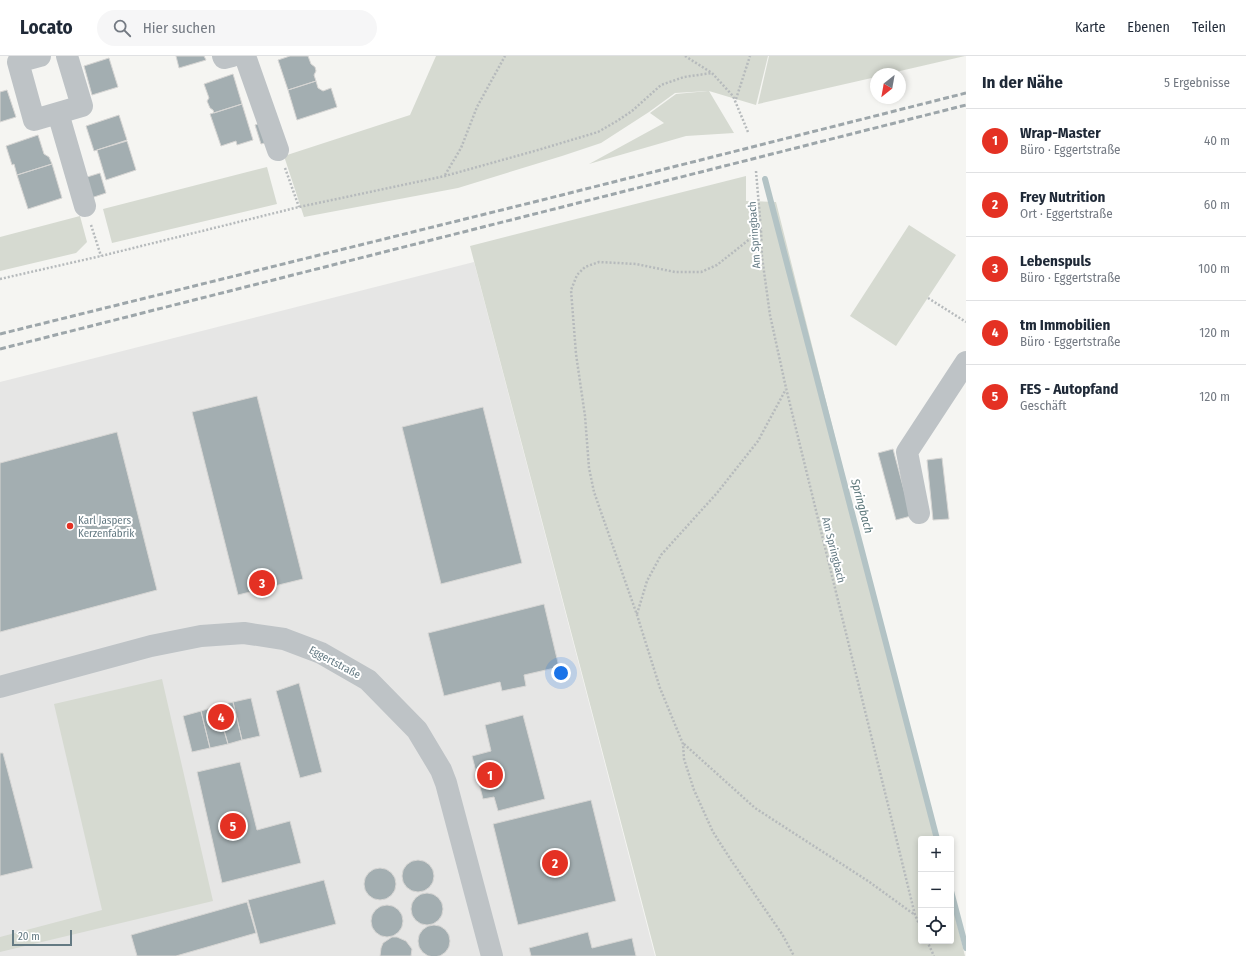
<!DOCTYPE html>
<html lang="de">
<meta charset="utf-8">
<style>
body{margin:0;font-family:"Fira Sans Condensed",sans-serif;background:#f6f6f7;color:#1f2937}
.controls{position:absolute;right:12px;bottom:12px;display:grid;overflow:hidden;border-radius:4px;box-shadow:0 2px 6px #0003}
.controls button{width:36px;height:36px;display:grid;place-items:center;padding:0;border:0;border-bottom:1px solid #e0e1e3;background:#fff;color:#1f2937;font:20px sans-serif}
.compass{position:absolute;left:870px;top:12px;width:36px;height:36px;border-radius:50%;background:#fff;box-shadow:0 2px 6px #0003;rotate:211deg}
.scale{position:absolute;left:12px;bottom:10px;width:60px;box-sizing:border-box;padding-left:4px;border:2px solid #647a83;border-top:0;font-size:11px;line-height:14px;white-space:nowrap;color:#647a83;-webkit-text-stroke:3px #fff;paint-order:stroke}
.you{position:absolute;left:561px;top:617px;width:14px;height:14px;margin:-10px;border:3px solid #fff;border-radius:50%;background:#1a73e8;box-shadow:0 0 0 6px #1a73e833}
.badge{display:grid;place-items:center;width:26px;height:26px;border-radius:50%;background:#e43123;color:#fff;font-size:13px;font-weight:700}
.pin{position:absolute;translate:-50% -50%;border:2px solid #fff;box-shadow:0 1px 4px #0006}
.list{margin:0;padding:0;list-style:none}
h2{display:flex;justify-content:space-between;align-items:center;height:52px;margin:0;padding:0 16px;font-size:17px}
h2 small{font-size:13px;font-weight:400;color:#747a83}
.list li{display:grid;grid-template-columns:26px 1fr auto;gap:12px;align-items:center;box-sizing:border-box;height:64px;padding:0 16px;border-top:1px solid #e0e1e3}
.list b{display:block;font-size:15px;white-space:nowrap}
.list p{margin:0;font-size:13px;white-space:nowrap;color:#747a83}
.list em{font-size:13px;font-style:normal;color:#747a83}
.icon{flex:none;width:22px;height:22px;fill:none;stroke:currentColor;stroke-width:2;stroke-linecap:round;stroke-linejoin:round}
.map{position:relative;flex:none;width:966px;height:900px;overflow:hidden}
header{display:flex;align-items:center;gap:24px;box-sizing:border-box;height:56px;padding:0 20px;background:#fff;border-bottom:1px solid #e0e1e3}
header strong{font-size:19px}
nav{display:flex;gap:22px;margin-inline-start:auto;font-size:14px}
.search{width:280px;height:36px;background:#f6f6f7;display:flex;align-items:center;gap:10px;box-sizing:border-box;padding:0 14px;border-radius:22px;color:#747a83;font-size:15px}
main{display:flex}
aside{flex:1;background:#fff}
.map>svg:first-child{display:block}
.built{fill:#e6e6e5}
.green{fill:#d6dad1}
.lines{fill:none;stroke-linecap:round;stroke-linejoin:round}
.stream{stroke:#b3c3c5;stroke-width:6}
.building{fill:#a3aeb1;stroke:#d7d6d4}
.path{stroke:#b6babc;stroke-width:2.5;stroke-dasharray:2 2;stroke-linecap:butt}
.minor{stroke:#bec3c6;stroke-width:22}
.rail{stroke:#9da6aa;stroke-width:3;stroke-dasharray:6 3;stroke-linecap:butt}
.poi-dot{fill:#e43123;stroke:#fff;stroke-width:1.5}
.labels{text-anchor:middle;stroke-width:4;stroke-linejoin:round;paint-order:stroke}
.street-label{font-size:11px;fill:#647a83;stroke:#fff}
.poi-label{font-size:11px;fill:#647a83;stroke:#fff;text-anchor:start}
.water-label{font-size:12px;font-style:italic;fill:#5a7679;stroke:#fff}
</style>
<header>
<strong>Locato</strong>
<div class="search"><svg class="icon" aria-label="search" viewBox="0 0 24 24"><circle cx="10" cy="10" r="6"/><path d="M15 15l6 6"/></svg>Hier suchen</div>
<nav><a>Karte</a><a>Ebenen</a><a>Teilen</a></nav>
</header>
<main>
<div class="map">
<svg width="966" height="900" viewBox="0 0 966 900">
<rect width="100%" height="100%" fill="#f5f5f2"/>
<path class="built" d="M 474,206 L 655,900 L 0,900 L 0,326 Z"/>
<path class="green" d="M 436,0 L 768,0 L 756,49 L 709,35 L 734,77 L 686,80 L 589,108 L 664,67 L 650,57 L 676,38 L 708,35 L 675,37 L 649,56 L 601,87 L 562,100 L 458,132 L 304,161 L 284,100 L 410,59 Z
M 769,0 L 965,0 L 887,18 L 876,18 L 876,21 L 758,48 Z
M 267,111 L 277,148 L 112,187 L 103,153 Z
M 746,120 L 746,145 L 776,146 L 936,783 L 921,783 L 921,885 L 951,885 L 951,843 L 965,900 L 656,900 L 470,190 Z
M 80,160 L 87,186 L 76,197 L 0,215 L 0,181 Z
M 909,169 L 956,199 L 896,290 L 850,260 Z
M 162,623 L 213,845 L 0,896 L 0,881 L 102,854 L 54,648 Z"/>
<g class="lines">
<path class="stream" d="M 765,123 L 937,783
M 951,835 L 966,892"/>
</g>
<path class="building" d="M 176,0 L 204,0 L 206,4 L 179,12 Z
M 290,0 L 308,0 L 311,8 L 315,11 L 316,15 L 314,19 L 316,25 L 288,34 L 278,4 Z
M 109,2 L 118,31 L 92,39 L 84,10 Z
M 233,18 L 242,48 L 214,57 L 213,54 L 210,52 L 207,45 L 209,42 L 204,28 Z
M 316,25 L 318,32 L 323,35 L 331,32 L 337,51 L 297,64 L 288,34 Z
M 7,34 L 16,61 L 0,66 L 0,36 Z
M 242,48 L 253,84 L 237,89 L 236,85 L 221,90 L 210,58 Z
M 119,59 L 127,84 L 94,95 L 86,70 Z
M 266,65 L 272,85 L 261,88 L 255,69 Z
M 38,79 L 44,98 L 49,101 L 52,108 L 17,119 L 14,108 L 12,109 L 6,90 Z
M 127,85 L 136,114 L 106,124 L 97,94 Z
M 52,108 L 62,142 L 28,153 L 17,119 Z
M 100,117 L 106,137 L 91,142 L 84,122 Z
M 257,340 L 303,523 L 238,539 L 192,356 Z
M 483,351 L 522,507 L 441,528 L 402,371 Z
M 117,376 L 157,534 L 0,576 L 0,407 Z
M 893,393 L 911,460 L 896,464 L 878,397 Z
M 942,402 L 949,463 L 933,464 L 927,404 Z
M 544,548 L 559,611 L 524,619 L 526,630 L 502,635 L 500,626 L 444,640 L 428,577 Z
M 299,627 L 322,716 L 300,722 L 276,635 Z
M 251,642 L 260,680 L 242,684 L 233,646 Z
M 233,646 L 242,684 L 228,688 L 217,650 Z
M 217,650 L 228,688 L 210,692 L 201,655 Z
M 201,655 L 210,692 L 192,696 L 183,660 Z
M 523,659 L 545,743 L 498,755 L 494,741 L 483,743 L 472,700 L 491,695 L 485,669 Z
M 0,697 L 3,697 L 33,812 L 0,820 Z
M 240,706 L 257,774 L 290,765 L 301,807 L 222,827 L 197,716 Z
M 591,744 L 616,845 L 518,869 L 493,768 Z
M402 820a16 16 0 1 1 32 0a16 16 0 1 1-32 0Z
M364 828a16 16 0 1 1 32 0a16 16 0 1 1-32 0Z
M 324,824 L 336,868 L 260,888 L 248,844 Z
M411 853a16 16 0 1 1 32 0a16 16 0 1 1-32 0Z
M 247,846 L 256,877 L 176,900 L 137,900 L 131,879 Z
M371 865a16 16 0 1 1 32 0a16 16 0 1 1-32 0Z
M418 885a16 16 0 1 1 32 0a16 16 0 1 1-32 0Z
M 588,876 L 592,892 L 632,882 L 636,900 L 531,900 L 529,892 Z
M 392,881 L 397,881 L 406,885 L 412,893 L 411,900 L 380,900 L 381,892 L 383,887 Z"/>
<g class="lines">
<path class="path" d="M 685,0 L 712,17 L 733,40 L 748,76
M 736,43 L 750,0
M 285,112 L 299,151
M 756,115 L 761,174 L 762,201 L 770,259 L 786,332 L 915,859 L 921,872
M 445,119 L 461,92 L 477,51 L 505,0
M 91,169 L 101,200
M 761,174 L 717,209 L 701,216 L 675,216 L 636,208 L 599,206 L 585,211 L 577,219 L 571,234 L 576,298 L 585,360 L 589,412 L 594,436 L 637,559 L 660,632 L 683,688 L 684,703 L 694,734 L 713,776 L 731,804 L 782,878 L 794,900
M 0,223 L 101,200 L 299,151 L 445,120 L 538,94 L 598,76 L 617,65 L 632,55 L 661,29 L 684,21 L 712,17
M 928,242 L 966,266
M 637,558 L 647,525 L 661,499 L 717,437 L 758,385 L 786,333
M 684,688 L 755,752 L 868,825 L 915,859
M 927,885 L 934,900"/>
<path class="minor" d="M 40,0 L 18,6 L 34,64 L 82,50 L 67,0
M 223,0 L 224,2 L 232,0
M 245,0 L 278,94
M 58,57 L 85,150
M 919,457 L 907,396 L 966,306
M 0,631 L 151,590 L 201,580 L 244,577 L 284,583 L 321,597 L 368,624 L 417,674 L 441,714 L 446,727 L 492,900"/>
<path class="rail" d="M 0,278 L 542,144 L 966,37
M 0,293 L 966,49"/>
</g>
<circle class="poi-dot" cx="70" cy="470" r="4"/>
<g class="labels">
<g class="street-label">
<text transform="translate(754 179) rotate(-94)" y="4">Am Springbach</text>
<text transform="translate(834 494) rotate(76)" y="4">Am Springbach</text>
<text transform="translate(335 606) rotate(28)" y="4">Eggertstraße</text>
</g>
<g class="poi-label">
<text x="78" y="468">Karl Jaspers<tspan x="78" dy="13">Kerzenfabrik</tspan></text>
</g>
<g class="water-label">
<text transform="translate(862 450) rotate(75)" y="4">Springbach</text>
</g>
</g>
</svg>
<div class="controls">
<button>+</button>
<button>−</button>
<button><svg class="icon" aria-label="locate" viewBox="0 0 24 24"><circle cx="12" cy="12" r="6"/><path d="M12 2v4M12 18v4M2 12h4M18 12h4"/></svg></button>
</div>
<svg class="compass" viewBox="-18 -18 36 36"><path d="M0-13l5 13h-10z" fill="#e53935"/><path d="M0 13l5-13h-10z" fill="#747a83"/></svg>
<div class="scale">20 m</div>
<div class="you"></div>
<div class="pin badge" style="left:490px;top:719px">1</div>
<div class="pin badge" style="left:555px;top:807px">2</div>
<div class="pin badge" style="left:262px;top:527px">3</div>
<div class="pin badge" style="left:221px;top:661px">4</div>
<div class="pin badge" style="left:233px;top:770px">5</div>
</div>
<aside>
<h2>In der Nähe<small>5 Ergebnisse</small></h2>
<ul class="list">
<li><span class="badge">1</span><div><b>Wrap-Master</b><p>Büro · Eggertstraße</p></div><em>40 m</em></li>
<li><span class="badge">2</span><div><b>Frey Nutrition</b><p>Ort · Eggertstraße</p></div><em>60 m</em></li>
<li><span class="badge">3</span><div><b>Lebenspuls</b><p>Büro · Eggertstraße</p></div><em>100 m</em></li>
<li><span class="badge">4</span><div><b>tm Immobilien</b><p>Büro · Eggertstraße</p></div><em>120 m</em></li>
<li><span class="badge">5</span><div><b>FES - Autopfand</b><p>Geschäft</p></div><em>120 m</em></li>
</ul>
</aside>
</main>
